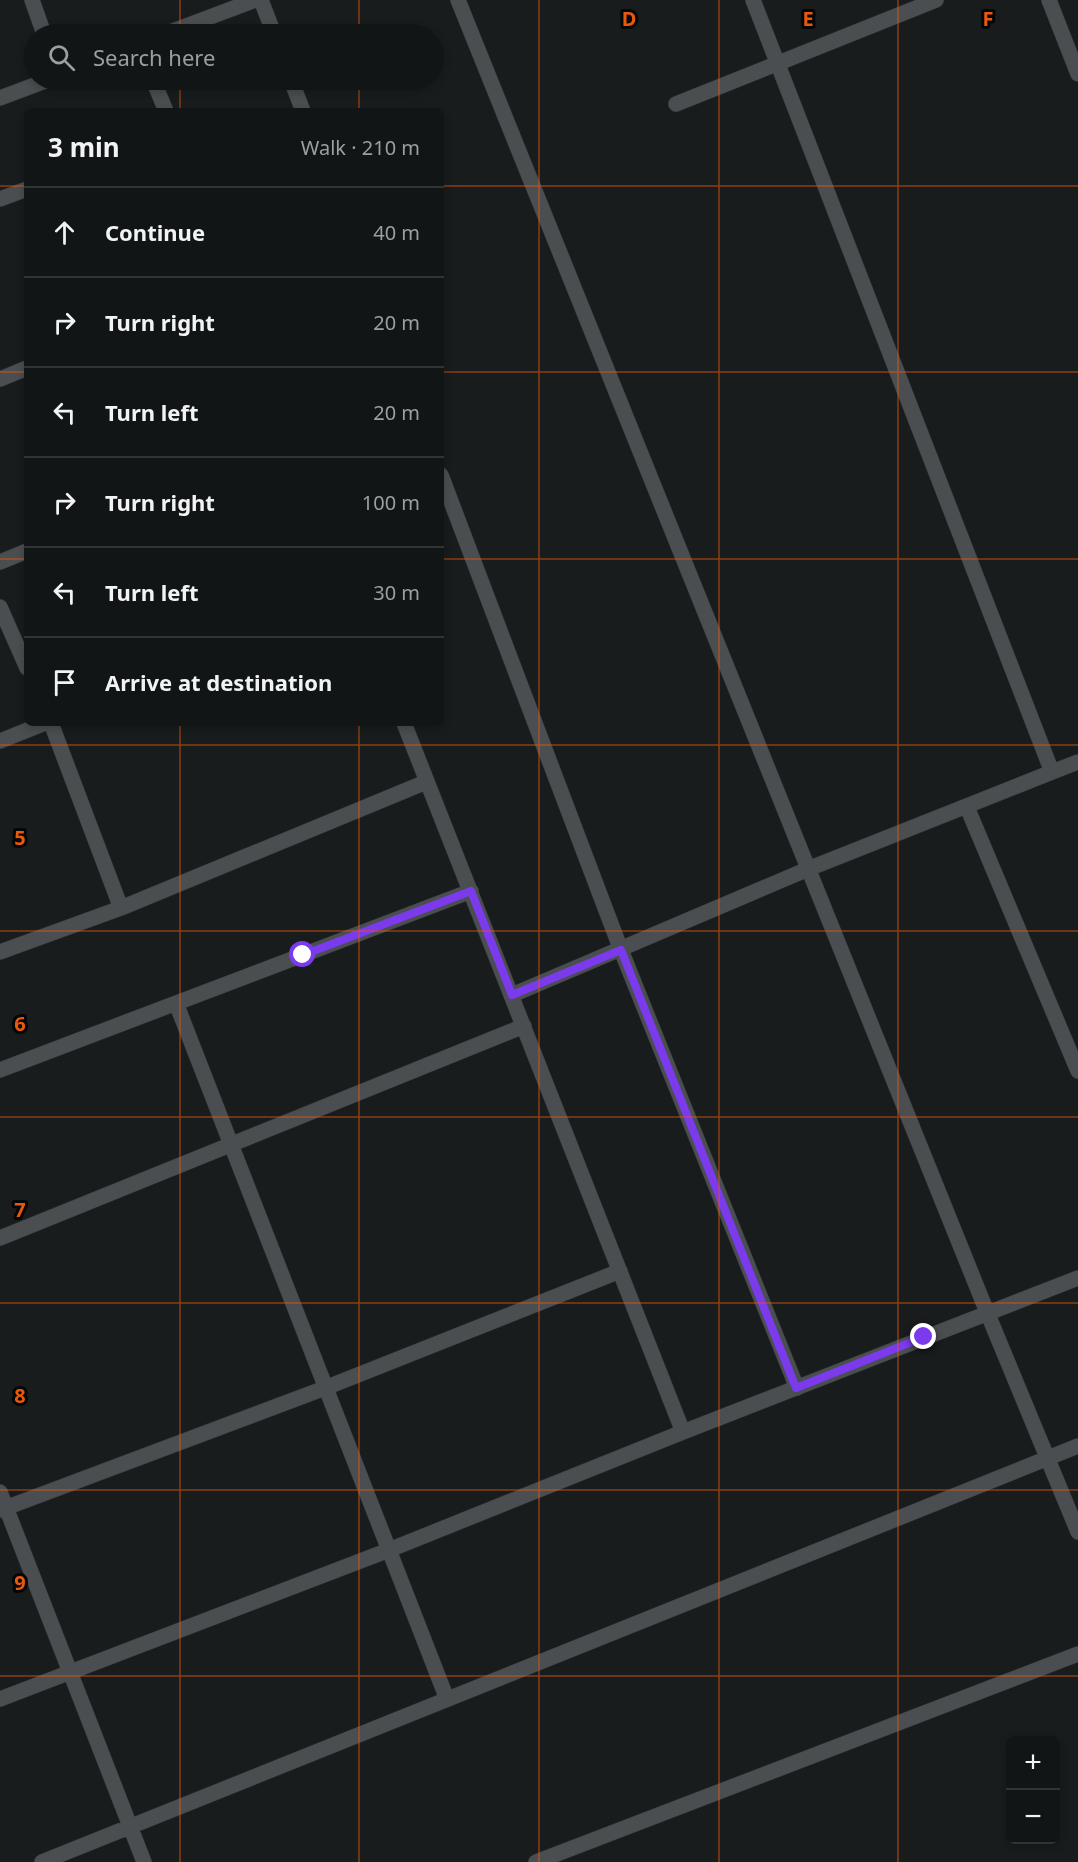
<!DOCTYPE html>
<meta charset="utf-8">
<style>
body{margin:0;font-family:"Noto Sans",sans-serif;background:#1b1e1f;color:#f1f3f6}
.controls{position:absolute;right:18px;bottom:18px;display:grid;overflow:hidden;border-radius:9px;box-shadow:0 3px 9px #0003}
.controls button{width:54px;height:54px;display:grid;place-items:center;padding:0;border:0;border-bottom:2px solid #313435;background:#121516;color:#f1f3f6;font:30px sans-serif}
.stop{position:absolute;width:18px;height:18px;margin:-14px;border:4px solid #7c3aed;border-radius:50%;background:#fff}
.stop.end{background:#7c3aed;border-color:#fff;box-shadow:0 2px 6px #0008}
.list{margin:0;padding:0;list-style:none}
h2{display:flex;justify-content:space-between;align-items:center;height:78px;margin:0;padding:0 24px;font-size:26px}
h2 small{font-size:20px;font-weight:400;color:#9c9fa1}
.list li{display:grid;grid-template-columns:39px 1fr auto;gap:18px;align-items:center;box-sizing:border-box;height:90px;padding:0 24px;border-top:2px solid #313435}
.list b{display:block;font-size:22px;white-space:nowrap}
.list em{font-size:20px;font-style:normal;color:#9c9fa1}
.icon{flex:none;width:33px;height:33px;fill:none;stroke:currentColor;stroke-width:2;stroke-linecap:round;stroke-linejoin:round}
.map{position:relative;flex:none;width:1078px;height:1862px;overflow:hidden}
.search{position:absolute;background:#121516;box-shadow:0 3px 9px #0003;left:24px;top:24px;width:420px;height:66px;display:flex;align-items:center;gap:15px;box-sizing:border-box;padding:0 21px;border-radius:33px;color:#9c9fa1;font-size:22px}
.panel{position:absolute;background:#121516;box-shadow:0 3px 9px #0003;left:24px;top:108px;width:420px;height:618px;border-radius:9px}
.map>svg:first-child{display:block}
.lines{fill:none;stroke-linecap:round;stroke-linejoin:round}
.minor-casing{stroke:#333537;stroke-width:16}
.minor{stroke:#4b4e50;stroke-width:15}
.route{stroke:#7c3aed;stroke-width:8}
.grid{fill:none;stroke:#e8590c;stroke-width:1.5;stroke-opacity:0.55}
.grid-label{font-size:20px;text-anchor:middle;font-weight:bold;fill:#e8590c;stroke:#050607;stroke-width:6;stroke-linejoin:round;paint-order:stroke}
</style>
<div class="map">
<svg width="1078" height="1862" viewBox="0 0 1078 1862">
<rect width="100%" height="100%" fill="#181c1d"/>
<g class="lines">
<g class="minor-casing">
<path id="minor" d="M 32,0 L 44,34
M 261,0 L 274,34
M 458,0 L 987,1312 L 1078,1532
M 753,0 L 1052,772 L 1078,762
M 1049,0 L 1078,74
M 165,34 L 255,0
M 153,80 L 166,111
M 291,80 L 303,111
M 0,98 L 48,80
M 676,104 L 936,0
M 0,199 L 27,189
M 0,379 L 27,368
M 441,475 L 621,950 L 797,1388
M 0,562 L 27,551
M 0,607 L 27,668
M 51,723 L 121,908
M 404,723 L 683,1432 L 1078,1278
M 0,741 L 45,723
M 967,807 L 1078,1071
M 0,952 L 121,908 L 426,782
M 512,995 L 808,869 L 1052,772
M 176,1003 L 447,1699
M 0,1070 L 471,891
M 0,1238 L 524,1026
M 0,1492 L 144,1862
M 0,1510 L 325,1388 L 620,1271
M 0,1699 L 389,1550 L 683,1432
M 42,1862 L 1078,1446
M 536,1862 L 1078,1654"/>
</g>
<use href="#minor" class="minor"/>
</g>
<g class="lines">
<path class="route" d="M 303,955 L 471,891 L 512,995 L 621,950 L 796,1388 L 924,1337"/>
</g>
<path class="grid" d="M 180,0 L 180,34M 359,0 L 359,34M 539,0 L 539,1862M 719,0 L 719,1862M 898,0 L 898,1862M 180,80 L 180,111M 359,80 L 359,111M 0,186 L 27,186M 441,186 L 1078,186M 0,372 L 27,372M 441,372 L 1078,372M 0,559 L 27,559M 441,559 L 1078,559M 180,723 L 180,1862M 359,723 L 359,1862M 0,745 L 1078,745M 0,931 L 1078,931M 0,1117 L 1078,1117M 0,1303 L 1078,1303M 0,1490 L 1078,1490M 0,1676 L 1078,1676"/>
<g class="grid-label">
<text x="629" y="26">D</text>
<text x="808" y="26">E</text>
<text x="988" y="26">F</text>
<text x="20" y="845">5</text>
<text x="20" y="1031">6</text>
<text x="20" y="1217">7</text>
<text x="20" y="1403">8</text>
<text x="20" y="1590">9</text>
</g>
</svg>
<div class="controls">
<button>+</button>
<button>−</button>
</div>
<div class="stop" style="left:303px;top:955px"></div>
<div class="stop end" style="left:924px;top:1337px"></div>
<div class="search"><svg class="icon" aria-label="search" viewBox="0 0 24 24"><circle cx="10" cy="10" r="6"/><path d="M15 15l6 6"/></svg>Search here</div>
<section class="panel">
<h2>3 min<small>Walk · 210 m</small></h2>
<ul class="list">
<li><svg class="icon" aria-label="ahead" viewBox="0 0 24 24"><path d="M12 20V5M6 11l6-6 6 6"/></svg><div><b>Continue</b></div><em>40 m</em></li>
<li><svg class="icon" aria-label="right" viewBox="0 0 24 24"><path d="M7 20v-9h11M14 6l5 5-5 5"/></svg><div><b>Turn right</b></div><em>20 m</em></li>
<li><svg class="icon" aria-label="left" viewBox="0 0 24 24"><path d="M17 20v-9H6M10 6l-5 5 5 5"/></svg><div><b>Turn left</b></div><em>20 m</em></li>
<li><svg class="icon" aria-label="right" viewBox="0 0 24 24"><path d="M7 20v-9h11M14 6l5 5-5 5"/></svg><div><b>Turn right</b></div><em>100 m</em></li>
<li><svg class="icon" aria-label="left" viewBox="0 0 24 24"><path d="M17 20v-9H6M10 6l-5 5 5 5"/></svg><div><b>Turn left</b></div><em>30 m</em></li>
<li><svg class="icon" aria-label="arrive" viewBox="0 0 24 24"><path d="M6 21V4h12l-3 4 3 4H6"/></svg><div><b>Arrive at destination</b></div></li>
</ul>
</section>
</div>
